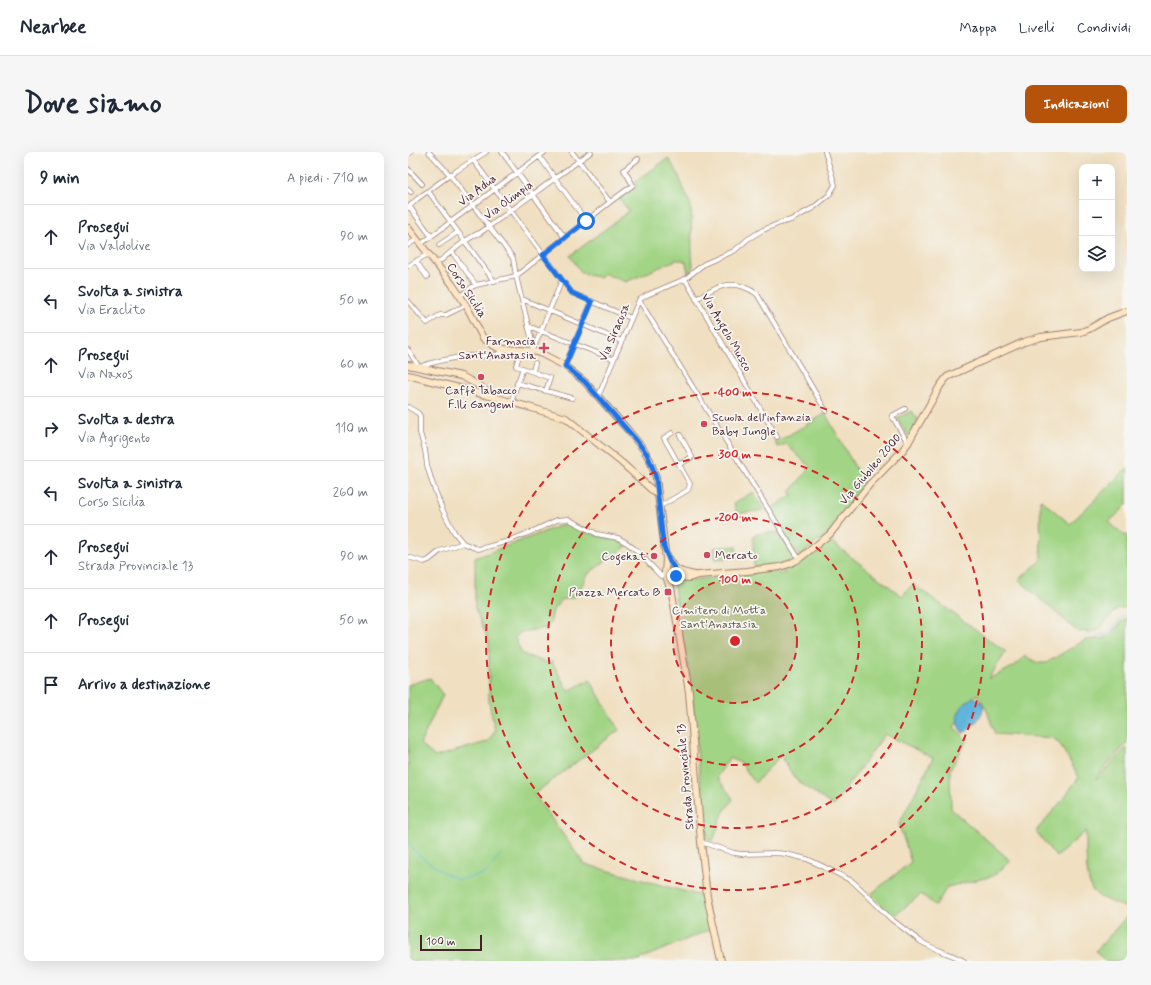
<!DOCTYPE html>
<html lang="it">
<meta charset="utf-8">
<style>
body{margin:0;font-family:Mynerve,sans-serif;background:#f6f6f7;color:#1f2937}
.controls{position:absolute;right:12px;top:12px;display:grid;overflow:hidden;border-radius:8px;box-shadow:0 4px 16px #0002}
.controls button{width:36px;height:36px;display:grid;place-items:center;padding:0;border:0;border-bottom:1px solid #e0e1e3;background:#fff;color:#1f2937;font:20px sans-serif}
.scale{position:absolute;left:12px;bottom:10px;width:62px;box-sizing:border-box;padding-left:4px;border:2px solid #4a1f2b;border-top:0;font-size:11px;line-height:14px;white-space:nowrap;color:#4a1f2b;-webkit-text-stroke:3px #f6f6f2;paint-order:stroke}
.stop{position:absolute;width:12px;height:12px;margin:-9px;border:3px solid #1a73e8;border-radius:50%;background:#fff}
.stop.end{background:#1a73e8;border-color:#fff;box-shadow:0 1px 4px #0008}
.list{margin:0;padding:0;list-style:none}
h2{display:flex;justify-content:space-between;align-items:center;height:52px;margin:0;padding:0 16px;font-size:17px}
h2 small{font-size:13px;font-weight:400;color:#747a83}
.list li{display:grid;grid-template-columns:26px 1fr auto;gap:12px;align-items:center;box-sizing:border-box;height:64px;padding:0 16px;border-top:1px solid #e0e1e3}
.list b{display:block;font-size:15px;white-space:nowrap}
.list p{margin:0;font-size:13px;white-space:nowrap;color:#747a83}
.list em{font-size:13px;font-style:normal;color:#747a83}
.icon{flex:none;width:22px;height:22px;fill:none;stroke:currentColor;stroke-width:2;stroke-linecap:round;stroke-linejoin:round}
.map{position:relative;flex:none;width:719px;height:809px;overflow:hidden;border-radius:8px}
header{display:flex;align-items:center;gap:24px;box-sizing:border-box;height:56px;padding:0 20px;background:#fff;border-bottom:1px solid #e0e1e3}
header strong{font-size:19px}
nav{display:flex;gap:22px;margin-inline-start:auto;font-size:14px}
.intro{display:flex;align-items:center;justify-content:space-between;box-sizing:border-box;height:96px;padding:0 24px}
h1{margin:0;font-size:28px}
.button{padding:10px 18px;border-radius:8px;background:#b45309;color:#fff;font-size:14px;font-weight:700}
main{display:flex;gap:24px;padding:0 24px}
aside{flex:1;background:#fff;border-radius:8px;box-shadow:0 4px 16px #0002}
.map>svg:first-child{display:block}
.green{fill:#a1d484;stroke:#767a58}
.water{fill:#61b5dd;stroke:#566a84}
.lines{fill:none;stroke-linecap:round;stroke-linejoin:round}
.stream{stroke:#61b5dd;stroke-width:1}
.street-casing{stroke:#9d7f76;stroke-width:5.5}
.secondary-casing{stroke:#9d7f76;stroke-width:8}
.street{stroke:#fff;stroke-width:4}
.secondary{stroke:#fce6c4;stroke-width:6}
.route{stroke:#1a73e8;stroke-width:5}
.ring{fill:none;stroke:#d62828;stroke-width:2;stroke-dasharray:7 5}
.poi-dot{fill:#d1495b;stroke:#f6f6f2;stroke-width:1.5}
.labels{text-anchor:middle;stroke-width:3.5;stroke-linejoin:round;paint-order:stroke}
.street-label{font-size:12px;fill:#4a1f2b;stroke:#f6f6f2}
.poi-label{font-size:12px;fill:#4a1f2b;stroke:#f6f6f2;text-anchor:end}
.park-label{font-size:12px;fill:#645546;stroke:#f6f6f2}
.centre{fill:#d62828;stroke:#f6f6f2;stroke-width:2}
.ring-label{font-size:12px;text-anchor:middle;font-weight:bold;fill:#d62828;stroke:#f6f6f2;stroke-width:3.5;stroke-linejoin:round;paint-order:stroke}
</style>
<header>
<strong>Nearbee</strong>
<nav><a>Mappa</a><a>Livelli</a><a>Condividi</a></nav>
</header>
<div class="intro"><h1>Dove siamo</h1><a class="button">Indicazioni</a></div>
<main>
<aside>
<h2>9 min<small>A piedi · 710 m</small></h2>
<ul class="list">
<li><svg class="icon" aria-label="ahead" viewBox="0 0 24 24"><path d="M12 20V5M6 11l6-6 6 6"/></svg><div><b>Prosegui</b><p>Via Valdolive</p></div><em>90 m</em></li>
<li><svg class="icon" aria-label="left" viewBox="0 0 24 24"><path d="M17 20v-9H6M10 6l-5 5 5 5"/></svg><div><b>Svolta a sinistra</b><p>Via Eraclito</p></div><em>50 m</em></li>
<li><svg class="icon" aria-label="ahead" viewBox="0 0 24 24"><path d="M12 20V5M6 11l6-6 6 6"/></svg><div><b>Prosegui</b><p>Via Naxos</p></div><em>60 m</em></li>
<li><svg class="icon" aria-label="right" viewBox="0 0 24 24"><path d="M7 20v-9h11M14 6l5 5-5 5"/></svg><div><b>Svolta a destra</b><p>Via Agrigento</p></div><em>110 m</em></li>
<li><svg class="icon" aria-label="left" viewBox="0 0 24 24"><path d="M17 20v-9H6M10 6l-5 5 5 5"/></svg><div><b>Svolta a sinistra</b><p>Corso Sicilia</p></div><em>260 m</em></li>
<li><svg class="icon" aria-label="ahead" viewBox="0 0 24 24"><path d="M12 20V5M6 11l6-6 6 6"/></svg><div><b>Prosegui</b><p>Strada Provinciale 13</p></div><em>90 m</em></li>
<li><svg class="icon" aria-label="ahead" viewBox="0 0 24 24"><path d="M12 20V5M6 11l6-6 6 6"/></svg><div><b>Prosegui</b></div><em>50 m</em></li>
<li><svg class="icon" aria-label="arrive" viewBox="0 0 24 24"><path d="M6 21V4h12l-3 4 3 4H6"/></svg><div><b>Arrivo a destinazione</b></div></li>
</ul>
</aside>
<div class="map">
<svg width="719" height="809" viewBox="0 0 719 809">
<rect width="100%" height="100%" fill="#f6f6f2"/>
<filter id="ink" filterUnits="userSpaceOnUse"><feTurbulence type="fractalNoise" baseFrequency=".025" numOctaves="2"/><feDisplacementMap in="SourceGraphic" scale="8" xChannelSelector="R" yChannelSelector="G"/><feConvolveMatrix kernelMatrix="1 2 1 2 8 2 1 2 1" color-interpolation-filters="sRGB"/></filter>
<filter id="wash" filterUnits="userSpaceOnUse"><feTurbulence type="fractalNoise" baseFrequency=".012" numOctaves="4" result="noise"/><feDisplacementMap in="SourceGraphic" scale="16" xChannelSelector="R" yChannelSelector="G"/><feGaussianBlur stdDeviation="0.9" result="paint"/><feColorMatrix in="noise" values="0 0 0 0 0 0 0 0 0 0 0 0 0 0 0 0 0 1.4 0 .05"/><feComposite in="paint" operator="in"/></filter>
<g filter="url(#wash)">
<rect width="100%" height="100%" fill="#f0dfc0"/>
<path class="green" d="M 260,6 L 269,20 L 283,54 L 284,101 L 285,114 L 280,121 L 278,110 L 274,108 L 268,108 L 218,130 L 195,121 L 193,126 L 174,121 L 162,104 L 221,59 L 211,46 L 229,34 L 227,30 Z
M 504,259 L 510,268 L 501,285 L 489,266 Z
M 417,262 L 418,263 L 457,333 L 430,367 L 424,378 L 392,404 L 389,402 L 362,357 L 384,343 L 382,340 L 402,315 L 378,292 L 370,295 L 367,291 Z
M 719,316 L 719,353 L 701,370 L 717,384 L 719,382 L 719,455 L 709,457 L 704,462 L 691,478 L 670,480 L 611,428 L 633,408 L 632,347 L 662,372 Z
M 345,340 L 356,358 L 329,362 L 326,351 Z
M 159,371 L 190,384 L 210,388 L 219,394 L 181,421 L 167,445 L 153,448 L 145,458 L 143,469 L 138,476 L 113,480 L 107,486 L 114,502 L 137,510 L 144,510 L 160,539 L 182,528 L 211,578 L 126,642 L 176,712 L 297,745 L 303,777 L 232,807 L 233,809 L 0,809 L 0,533 L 22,526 L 35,543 L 12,592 L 27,605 L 79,590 L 87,579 L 81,550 L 81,490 L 67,456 L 67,406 Z
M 370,380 L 385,404 L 386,408 L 372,412 L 346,415 L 345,384 L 348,384 L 348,382 Z
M 421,388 L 494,444 L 505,432 L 598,500 L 580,527 L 605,515 L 617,504 L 630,511 L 638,511 L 677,488 L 698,486 L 702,484 L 712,471 L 719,466 L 719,591 L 690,623 L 688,628 L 719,595 L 719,756 C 709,752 692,747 685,739 C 677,729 678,692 678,679 L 648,705 L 628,679 L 656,646 L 671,625 L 651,591 L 645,586 L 587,582 L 578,556 L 569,542 L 546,575 L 559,588 L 542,618 L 543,657 L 603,709 L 585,724 L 539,735 L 528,754 L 513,742 L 485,765 L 463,742 L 503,710 L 491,672 L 525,606 L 477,582 L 425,654 L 387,627 L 373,603 L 347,631 L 333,611 L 321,606 L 309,625 L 325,647 L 315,661 L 305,689 L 299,687 L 297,685 L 284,542 L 265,430 L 341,421 L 369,419 L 370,422 L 377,422 L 376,420 L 373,419 L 373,418 L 386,414 L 394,410 Z
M 328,394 L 329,405 L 307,407 L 306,396 Z
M 719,764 L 719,809 L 697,809 L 688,799 Z"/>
<path class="water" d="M 565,545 C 569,547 573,549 575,553 C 578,561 562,578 555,581 C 543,567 552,554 565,545 Z"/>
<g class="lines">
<path class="stream" d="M 678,482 L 700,483 C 706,475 709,467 719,463
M 0,688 L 8,701 L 33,719 L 49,727 L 61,726 L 78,721 L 93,702"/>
</g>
</g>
<g filter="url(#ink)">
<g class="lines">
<g class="street-casing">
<path id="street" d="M 21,0 L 42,23 L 105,106 L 108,124 L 124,189 L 125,199
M 94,0 L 157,86
M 164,0 L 202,50
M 0,2 L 3,0
M 131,4 L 178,69
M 65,8 L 164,141 L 223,166
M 0,17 L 14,32
M 0,37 L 3,40
M 20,39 L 86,129
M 1,54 L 23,84
M 0,56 L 9,47 L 42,23 L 78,0
M 13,92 L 137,0
M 0,93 L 9,87
M 31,93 L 50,80
M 44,100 L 68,133
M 8,109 L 19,125
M 28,112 C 39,104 60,84 72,81 L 183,0
M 0,114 L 20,102
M 277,127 L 369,285
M 52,144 L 64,135 L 68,133 L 108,124 L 202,50 L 225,33 L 216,18 L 230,7
M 114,147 L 213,189
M 288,147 C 311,134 325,125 349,142 L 418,259
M 231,148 L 391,407
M 0,149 L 19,171 L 32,163 L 38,163 L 58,153
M 120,174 L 205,207
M 0,198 L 11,215 C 27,209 44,206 61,204 C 75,203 86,208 97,197
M 125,198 L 154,128
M 110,207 L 108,214 L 142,226 L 138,239
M 157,214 L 184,149
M 125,219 L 127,211
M 109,231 L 164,246
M 190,245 L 231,148 L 239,143 L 277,127 L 296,112 L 326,99 L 340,87 L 355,78 L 372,71 L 383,68 L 405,56 L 421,43 L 427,33 L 417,0
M 103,250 L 115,216
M 0,255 L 10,261 L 12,264 L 12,281 L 17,298 L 19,313 L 24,330 L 34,357 L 46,380 L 55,391 L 67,396 L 70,397 L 75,396 L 97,390 L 123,380 L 149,368 L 160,367 L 189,382 L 210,386 L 219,391 L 228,398 L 253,424 L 258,422
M 497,257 L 484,264 L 500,291
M 272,312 L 284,305 L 272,283
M 251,355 L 280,338 L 282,332 L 256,286 L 264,281
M 0,405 L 16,410 L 21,408 L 32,399 L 55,391
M 293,690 L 326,701 L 334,702 L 368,701 L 378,702 L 399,707 L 414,714 L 444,729 L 456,740 L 483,767 L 512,789 C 526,798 542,801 556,809"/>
</g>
<g class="secondary-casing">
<path id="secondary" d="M 0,76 L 44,132 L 58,153 L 75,186 L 80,190 L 90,196 L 97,197 L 125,199 L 134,202 L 157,214 L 177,230 L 219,277 L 236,298 L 242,308 L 248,326 L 258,407 L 257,421 L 263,439
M 0,213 L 53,224 L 70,233 L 83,243
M 0,223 L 86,245 L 158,266 L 214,311 L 245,339 L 249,342
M 259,404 C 266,419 272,420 287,423
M 265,424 L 281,426 L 290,423 L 339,419 L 372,415 L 381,412 L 391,407 L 422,382 L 461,333 L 494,299 L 500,291 L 532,234 L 539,225 L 616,190 L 633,185 L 673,180 L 681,177 L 700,166 L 719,159
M 264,426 L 267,420 L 266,415
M 263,435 L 281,540 L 293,690 L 299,744 L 313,809"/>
</g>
<use href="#street" class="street"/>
<use href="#secondary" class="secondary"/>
</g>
</g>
<g class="lines" filter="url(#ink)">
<path class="route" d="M 178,69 L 135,103 L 164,141 L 184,150 L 157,214 L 177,230 L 228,288 L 239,302 L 245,317 L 248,326 L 255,390 L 257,398 L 262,410 L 267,417 L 267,420 L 265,424 L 268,424"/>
</g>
<circle cx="327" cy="489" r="62" fill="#d62828" fill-opacity=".12"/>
<g class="ring">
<circle cx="327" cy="489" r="62"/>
<circle cx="327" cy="489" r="124"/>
<circle cx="327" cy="489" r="187"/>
<circle cx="327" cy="489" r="249"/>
</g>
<g class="poi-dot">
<path d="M134 190h4v4h4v4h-4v4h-4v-4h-4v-4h4z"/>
<circle cx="73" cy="225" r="4"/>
<circle cx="296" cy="272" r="4"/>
<circle cx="299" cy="403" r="4"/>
<circle cx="246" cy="404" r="4"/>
<rect x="256" y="436" width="8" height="8" rx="2"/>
</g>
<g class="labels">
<g class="street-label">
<text transform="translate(69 38) rotate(-37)" y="4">Via Adua</text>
<text transform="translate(100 48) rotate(-36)" y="4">Via Olimpia</text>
<text transform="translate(59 138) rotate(57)" y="4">Corso Sicilia</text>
<text transform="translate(206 180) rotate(-67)" y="4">Via Siracusa</text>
<text transform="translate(319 180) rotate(60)" y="4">Via Angelo Musco</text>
<text transform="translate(462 317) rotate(-50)" y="4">Via Giubileo 2000</text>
<text transform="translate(277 625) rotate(-95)" y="4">Strada Provinciale 13</text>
</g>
<g class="poi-label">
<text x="128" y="193">Farmacia<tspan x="128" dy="14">Sant'Anastasia</tspan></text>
<text x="73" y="242" text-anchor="middle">Caffè Tabacco<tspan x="73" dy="14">F.lli Gangemi</tspan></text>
<text x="304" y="269" text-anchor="start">Scuola dell'infanzia<tspan x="304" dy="14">Baby Jungle</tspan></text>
<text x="307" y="407" text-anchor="start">Mercato</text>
<text x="238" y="408">Cogekat</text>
<text x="252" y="444">Piazza Mercato B</text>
</g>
<g class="park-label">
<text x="311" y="462">Cimitero di Motta<tspan x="311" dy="14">Sant'Anastasia</tspan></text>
</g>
</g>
<circle cx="327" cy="489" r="6" class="centre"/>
<g class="ring-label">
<text x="327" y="244">400 m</text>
<text x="327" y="306">300 m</text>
<text x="327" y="369">200 m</text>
<text x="327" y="431">100 m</text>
</g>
</svg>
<div class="controls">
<button>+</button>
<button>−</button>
<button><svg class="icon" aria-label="layers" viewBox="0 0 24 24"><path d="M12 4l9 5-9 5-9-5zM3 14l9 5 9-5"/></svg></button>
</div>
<div class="scale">100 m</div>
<div class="stop" style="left:178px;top:69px"></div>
<div class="stop end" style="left:268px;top:424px"></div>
</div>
</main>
